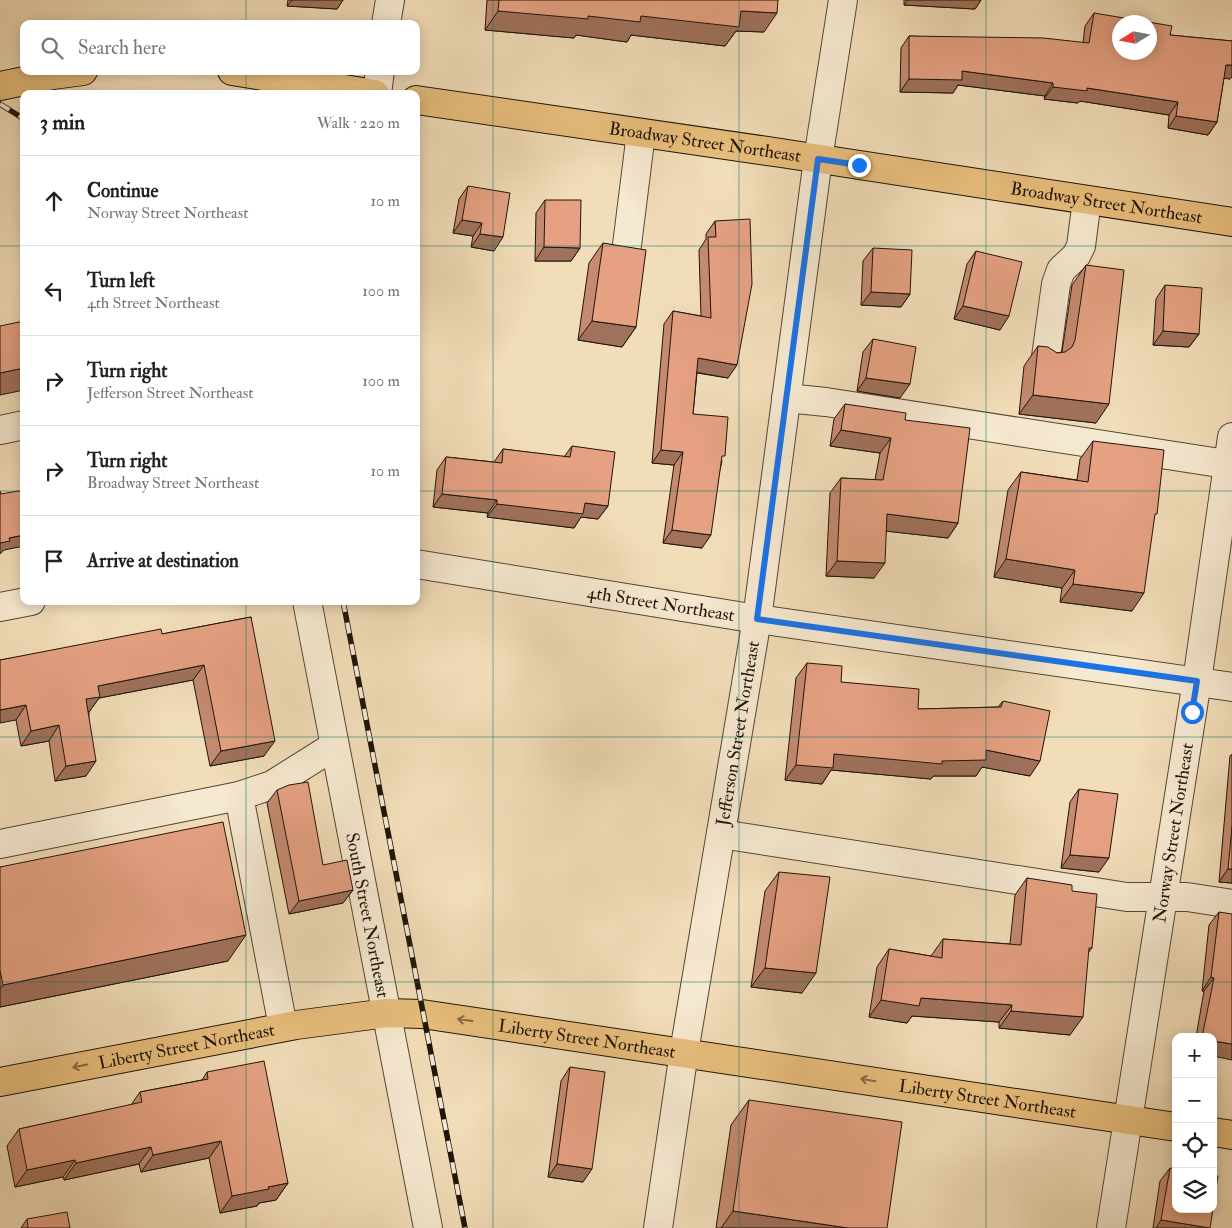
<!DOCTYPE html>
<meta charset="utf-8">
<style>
body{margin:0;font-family:"IM FELL Double Pica",serif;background:#f2f2f2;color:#202124}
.controls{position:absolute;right:15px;bottom:15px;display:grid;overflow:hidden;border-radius:10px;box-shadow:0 2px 12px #0003}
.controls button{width:45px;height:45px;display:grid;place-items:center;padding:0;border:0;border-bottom:1px solid #e0e0e0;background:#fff;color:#202124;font:25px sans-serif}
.compass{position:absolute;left:1112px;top:15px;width:45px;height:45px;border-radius:50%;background:#fff;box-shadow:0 2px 12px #0003;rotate:259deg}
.stop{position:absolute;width:15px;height:15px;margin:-11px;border:4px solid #1a73e8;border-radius:50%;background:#fff}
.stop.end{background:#1a73e8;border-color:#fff;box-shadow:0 1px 5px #0008}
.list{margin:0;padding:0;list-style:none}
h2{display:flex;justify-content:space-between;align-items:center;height:65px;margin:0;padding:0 20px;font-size:21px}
h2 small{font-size:16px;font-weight:400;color:#757577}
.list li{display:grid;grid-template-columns:32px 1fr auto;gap:15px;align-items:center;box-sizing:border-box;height:90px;padding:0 20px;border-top:1px solid #e0e0e0}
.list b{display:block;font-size:19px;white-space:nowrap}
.list p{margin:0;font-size:16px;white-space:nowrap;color:#757577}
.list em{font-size:16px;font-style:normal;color:#757577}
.icon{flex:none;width:28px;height:28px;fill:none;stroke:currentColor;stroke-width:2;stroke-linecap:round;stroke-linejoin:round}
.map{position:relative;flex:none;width:1232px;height:1228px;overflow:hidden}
.search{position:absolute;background:#fff;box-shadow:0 2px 12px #0003;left:20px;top:20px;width:400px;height:55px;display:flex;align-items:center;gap:12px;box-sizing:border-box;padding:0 18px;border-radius:10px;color:#757577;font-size:19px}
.panel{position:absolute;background:#fff;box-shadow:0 2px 12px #0003;left:20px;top:90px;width:400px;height:515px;border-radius:10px}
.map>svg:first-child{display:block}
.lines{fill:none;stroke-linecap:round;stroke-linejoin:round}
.minor-casing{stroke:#544636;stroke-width:30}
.major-casing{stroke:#1f140b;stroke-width:30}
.highway-casing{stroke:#1f140b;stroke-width:30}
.minor{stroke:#f6e9d1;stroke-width:28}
.major{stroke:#e8be7c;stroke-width:28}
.highway{stroke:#e8be7c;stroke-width:28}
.rail-casing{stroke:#1f140b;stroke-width:5.5}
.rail{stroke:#f6e9d1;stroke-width:4;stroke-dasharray:11;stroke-linecap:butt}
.wall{fill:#c58a70;stroke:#1f140b}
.shaded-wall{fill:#a0715b;stroke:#1f140b}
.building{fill:#e5a182;stroke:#1f140b;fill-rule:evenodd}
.oneway{stroke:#846944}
.route{stroke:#1a73e8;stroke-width:6}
.grid{fill:none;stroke:#0f766e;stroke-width:1;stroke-opacity:0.55}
.labels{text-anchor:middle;stroke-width:4.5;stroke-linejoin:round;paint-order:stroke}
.street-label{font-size:18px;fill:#1f140b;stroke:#f6e9d1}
</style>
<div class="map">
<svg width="1232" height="1228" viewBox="0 0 1232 1228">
<rect width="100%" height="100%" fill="#f1ddb8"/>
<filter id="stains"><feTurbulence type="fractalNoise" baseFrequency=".004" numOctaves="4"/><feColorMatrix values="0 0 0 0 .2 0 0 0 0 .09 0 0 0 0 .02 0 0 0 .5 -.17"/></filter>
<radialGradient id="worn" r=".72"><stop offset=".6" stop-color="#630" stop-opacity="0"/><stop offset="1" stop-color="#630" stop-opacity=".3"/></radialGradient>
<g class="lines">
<g class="minor-casing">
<g id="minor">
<path d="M 386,24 L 390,0"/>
<path d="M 377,94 L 380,71"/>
<path d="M 626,253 L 641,133"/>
<path d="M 1046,357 L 1056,284 L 1061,270 L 1076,256 L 1081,246 L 1087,200"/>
<path d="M 786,398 L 826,402 L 1232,465"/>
<path d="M 0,430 L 24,425"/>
<path id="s1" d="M 416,564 L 757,619 L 1232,687"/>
<path id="s2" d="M 307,601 L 428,1228"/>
<path d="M 0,607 L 31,601"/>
<path d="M 239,796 L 283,1027"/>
<path d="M 721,834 L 1127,897 L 1187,897 L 1232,904"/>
<path d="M 0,844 L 239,796 L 272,785 L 334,746"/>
<path id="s3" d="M 658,1228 L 684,1052 L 757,619 L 818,159 L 843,0"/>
<path id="s4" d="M 1111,1228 L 1197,681 L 1232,437"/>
</g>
</g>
<g class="major-casing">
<g id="major">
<path d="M 232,71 L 375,94"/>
<path d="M 0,86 L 53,75 L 83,71"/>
<path id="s5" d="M 416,100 L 781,153 L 1232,222"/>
</g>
</g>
<g class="highway-casing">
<g id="highway">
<path id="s6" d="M 0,1082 L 296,1025 L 387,1013 L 422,1014 L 1176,1127"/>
<path d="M 1213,1132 L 1232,1135"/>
</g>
</g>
<use href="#minor" class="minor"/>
<use href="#major" class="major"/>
<use href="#highway" class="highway"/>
<g class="rail-casing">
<path id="rail" d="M 0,104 L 24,119
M 343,601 L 465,1228"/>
</g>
<use href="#rail" class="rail"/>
</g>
<path class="wall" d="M 288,0 L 343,0 L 337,9 L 287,6 Z
M 487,0 L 778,0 L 764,32 L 736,31 L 725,46 L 631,35 L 627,42 L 576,35 L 574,38 L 485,30 Z
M 904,0 L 981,0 L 975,9 L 904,5 Z
M 1094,13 L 1170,35 L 1232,41 L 1232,77 L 1230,79 L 1224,78 L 1217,122 L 1208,135 L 1168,128 L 1169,115 L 1080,101 L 1078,103 L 1044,99 L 1045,96 L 958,85 L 953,93 L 900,92 L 901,48 L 909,36 L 1083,43 L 1085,26 Z
M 468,186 L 494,251 L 471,247 L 473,236 L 453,233 L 459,199 Z
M 545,200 L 580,248 L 571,261 L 535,261 L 536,213 Z
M 715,221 L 728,378 L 697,373 L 693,414 L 722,461 L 702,548 L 663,543 L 674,465 L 652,463 L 664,324 L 673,311 L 701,316 L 699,250 L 706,239 L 706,234 Z
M 603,243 L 636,327 L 622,347 L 578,340 L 589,263 Z
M 873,248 L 910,294 L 901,307 L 861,305 L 863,261 Z
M 976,251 L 1000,330 L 954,319 L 967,264 Z
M 1086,265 L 1096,423 L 1019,414 L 1024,366 L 1038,346 L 1057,353 L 1062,352 L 1072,285 Z
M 1165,285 L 1199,334 L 1189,347 L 1153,345 L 1156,299 Z
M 873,339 L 900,398 L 857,391 L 863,352 Z
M 845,404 L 905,420 L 958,523 L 948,538 L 886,531 L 874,578 L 826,576 L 830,493 L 841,478 L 875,480 L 880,453 L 830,446 L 834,419 Z
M 1093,441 L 1154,517 L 1132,611 L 1060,602 L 1062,588 L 994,577 L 1008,490 L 1021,472 L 1077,480 L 1080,459 Z
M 572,446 L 608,506 L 598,519 L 581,517 L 574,528 L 487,517 L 488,513 L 433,507 L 437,470 L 446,457 L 494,462 L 503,449 L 564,457 Z
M 251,617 L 264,756 L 210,766 L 193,680 L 99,698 L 89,712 L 86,776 L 55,781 L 49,741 L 21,746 L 16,720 L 0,660 L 162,634 Z
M 807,663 L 841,682 L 918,709 L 998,707 L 1003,701 L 1030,776 L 982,767 L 976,776 L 933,776 L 931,779 L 831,770 L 822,784 L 785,780 L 796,678 Z
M 1232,754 L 1232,883 L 1219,882 L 1230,756 Z
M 1079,789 L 1099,872 L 1061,868 L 1070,802 Z
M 277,790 L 323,865 L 353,890 L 343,903 L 289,914 L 267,803 Z
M 0,867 L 228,961 L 0,1007 Z
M 779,872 L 802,993 L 751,987 L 765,891 Z
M 1027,878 L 1072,891 L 1092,948 L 1088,953 L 1070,1035 L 999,1028 L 999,1022 L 912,1016 L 907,1023 L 869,1017 L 877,967 L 889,949 L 931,956 L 943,939 L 1010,944 L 1015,895 Z
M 1219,912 L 1213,1037 L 1196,1037 L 1204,991 L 1202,991 L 1209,925 Z
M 570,1067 L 583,1182 L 548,1177 L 561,1081 Z
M 207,1072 L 288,1183 L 276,1200 L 259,1203 L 257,1206 L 220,1213 L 209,1158 L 141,1172 L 139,1164 L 64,1180 L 63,1177 L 15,1187 L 7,1146 L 19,1129 L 131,1105 L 140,1092 L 202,1080 Z
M 749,1100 L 887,1228 L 716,1228 L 731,1125 Z
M 1170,1168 L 1210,1228 L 1153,1228 L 1160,1181 Z
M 27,1219 L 70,1228 L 21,1228 Z"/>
<path class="shaded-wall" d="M 292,0 L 343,0 L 337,9 L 287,6 Z
M 908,0 L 981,0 L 975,9 L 904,5 Z
M 498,11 L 588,16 L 641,16 L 741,11 L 777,13 L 764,32 L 736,31 L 725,46 L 631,35 L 627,42 L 576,35 L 574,38 L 485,30 Z
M 1226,65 L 1232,65 L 1232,77 L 1230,79 L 1217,77 Z
M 962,71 L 1053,83 L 1045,96 L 958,85 L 953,93 L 900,92 L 909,79 Z
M 1053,87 L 1087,88 L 1178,102 L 1169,115 L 1080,101 L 1078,103 L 1044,99 Z
M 1176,116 L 1217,122 L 1208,135 L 1168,128 Z
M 462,220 L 482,223 L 473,236 L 453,233 Z
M 480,234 L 503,237 L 494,251 L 471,247 Z
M 544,247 L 580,248 L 571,261 L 535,261 Z
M 871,292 L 910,294 L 901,307 L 861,305 Z
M 963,306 L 1009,316 L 1000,330 L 954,319 Z
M 592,321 L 636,327 L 622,347 L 578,340 Z
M 1163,331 L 1199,334 L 1189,347 L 1153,345 Z
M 698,358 L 737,365 L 728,378 L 689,371 Z
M 24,368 L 24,390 L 0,395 L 0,373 Z
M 866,378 L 910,384 L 900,398 L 857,391 Z
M 1033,395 L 1109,404 L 1096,423 L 1019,414 Z
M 841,430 L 891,438 L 880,453 L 830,446 Z
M 661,450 L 683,452 L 674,465 L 652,463 Z
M 442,494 L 497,500 L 488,513 L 433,507 Z
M 585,503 L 608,506 L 598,519 L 581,517 L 574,528 L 487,517 L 497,504 Z
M 887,514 L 958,523 L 948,538 L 876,530 Z
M 672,530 L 711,535 L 702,548 L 663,543 Z
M 24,535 L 24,546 L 4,550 L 0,554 L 0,543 L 9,538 Z
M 1006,559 L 1075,570 L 1062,588 L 994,577 Z
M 837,561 L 885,563 L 874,578 L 826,576 Z
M 1073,584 L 1144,593 L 1132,611 L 1060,602 Z
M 204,665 L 193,680 L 99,698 L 89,712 L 76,714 L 86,699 L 98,686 Z
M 26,705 L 16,720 L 0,723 L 0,710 Z
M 59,725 L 49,741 L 21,746 L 31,731 Z
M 275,741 L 264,756 L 210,766 L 221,751 Z
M 986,750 L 1040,761 L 1030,776 L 982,767 L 976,776 L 933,776 L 931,779 L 831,770 L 822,784 L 785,780 L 796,765 L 834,754 Z
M 96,761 L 86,776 L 55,781 L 66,766 Z
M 1070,855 L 1109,858 L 1099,872 L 1061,868 Z
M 1228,869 L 1232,869 L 1232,883 L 1219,882 Z
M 353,890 L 343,903 L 289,914 L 299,901 Z
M 246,935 L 228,961 L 0,1007 L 0,989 L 3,985 Z
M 765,968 L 816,973 L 802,993 L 751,987 Z
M 1211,977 L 1214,978 L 1204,991 L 1202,991 Z
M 921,998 L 1012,1005 L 999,1022 L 912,1016 L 907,1023 L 869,1017 L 881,1000 Z
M 1011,1011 L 1083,1017 L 1070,1035 L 999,1028 Z
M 1213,1041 L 1232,1044 L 1232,1060 L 1213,1056 Z
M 221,1141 L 209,1158 L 141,1172 L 153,1155 Z
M 151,1147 L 139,1164 L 64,1180 L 76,1163 Z
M 75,1160 L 63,1177 L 15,1187 L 27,1170 Z
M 557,1164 L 592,1169 L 583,1182 L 548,1177 Z
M 288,1183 L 276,1200 L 259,1203 L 257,1206 L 220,1213 L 232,1196 L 268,1187 Z
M 733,1211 L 848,1228 L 721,1228 Z
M 1161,1220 L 1210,1228 L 1156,1228 Z"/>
<path class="building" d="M 499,0 L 778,0 L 777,13 L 741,11 L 739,27 L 641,16 L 640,22 L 588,16 L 588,19 L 498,11 Z
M 1094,13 L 1172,26 L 1170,35 L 1232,41 L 1232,65 L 1226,65 L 1217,122 L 1176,116 L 1178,102 L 1087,88 L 1087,91 L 1053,87 L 1053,83 L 962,71 L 962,80 L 909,79 L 909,36 L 1043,38 L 1089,43 ZM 1120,22 L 1150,22 L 1150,52 L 1120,52 Z
M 468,186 L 510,193 L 503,237 L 480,234 L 482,223 L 462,220 Z
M 545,200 L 581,200 L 580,248 L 544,247 Z
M 750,219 L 752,284 L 737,365 L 698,358 L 693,414 L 728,417 L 725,456 L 722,456 L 711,535 L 672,530 L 683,452 L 661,450 L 673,311 L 711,318 L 708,237 L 716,237 L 715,221 Z
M 603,243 L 646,250 L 636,327 L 592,321 Z
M 873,248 L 912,250 L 910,294 L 871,292 Z
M 976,251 L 1022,262 L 1009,316 L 963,306 Z
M 1086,265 L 1124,270 L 1109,404 L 1033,395 L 1038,346 L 1048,347 L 1057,353 L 1065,352 L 1072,347 L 1075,340 Z
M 1165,285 L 1202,288 L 1199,334 L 1163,331 Z
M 24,321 L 24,368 L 0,373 L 0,326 Z
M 873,339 L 916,347 L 910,384 L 866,378 Z
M 845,404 L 906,413 L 905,420 L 970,428 L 958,523 L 887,514 L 885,563 L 837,561 L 841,478 L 883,480 L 891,438 L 841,430 Z
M 1093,441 L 1164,450 L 1157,514 L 1155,514 L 1144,593 L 1073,584 L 1075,570 L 1006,559 L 1021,472 L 1088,482 Z
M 572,446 L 615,452 L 608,506 L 585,503 L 583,514 L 497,504 L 497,500 L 442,494 L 446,457 L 502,463 L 503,449 L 570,457 Z
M 24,490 L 24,535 L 9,538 L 10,541 L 0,543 L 0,491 L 1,494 Z
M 251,617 L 275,741 L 221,751 L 204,665 L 98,686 L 100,697 L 86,699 L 96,761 L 66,766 L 59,725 L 31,731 L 26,705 L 0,710 L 0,660 L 161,629 L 162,634 Z
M 807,663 L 842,666 L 841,682 L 919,689 L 918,709 L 1001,707 L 1003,701 L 1050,711 L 1040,761 L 986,750 L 986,760 L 942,761 L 942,764 L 834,754 L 833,768 L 796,765 Z
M 308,782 L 323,865 L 347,860 L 353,890 L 299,901 L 277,790 L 289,785 Z
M 1079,789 L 1118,794 L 1109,858 L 1070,855 Z
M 223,822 L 246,935 L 3,985 L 0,970 L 0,867 Z
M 1232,827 L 1232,869 L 1228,869 Z
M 779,872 L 830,877 L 816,973 L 765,968 Z
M 1027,878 L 1072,885 L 1072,891 L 1097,894 L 1092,948 L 1089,948 L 1083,1017 L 1011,1011 L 1012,1005 L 921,998 L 919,1006 L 881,1000 L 889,949 L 942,958 L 943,939 L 1021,945 Z
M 1219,912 L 1232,914 L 1232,1044 L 1213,1041 L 1213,1037 L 1202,1037 L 1214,978 L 1211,977 Z
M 264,1061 L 288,1183 L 268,1187 L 269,1189 L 232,1196 L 221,1141 L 153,1155 L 151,1147 L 76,1163 L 75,1160 L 27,1170 L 19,1129 L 142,1102 L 140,1092 L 208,1079 L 207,1072 Z
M 570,1067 L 605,1072 L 592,1169 L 557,1164 Z
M 749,1100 L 902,1122 L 887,1228 L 848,1228 L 733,1211 Z
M 1170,1168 L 1176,1169 L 1176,1209 L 1213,1209 L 1210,1228 L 1161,1220 Z
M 1213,1175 L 1218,1176 L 1213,1206 Z
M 67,1212 L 70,1228 L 28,1228 L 27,1219 Z"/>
<defs><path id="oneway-shaft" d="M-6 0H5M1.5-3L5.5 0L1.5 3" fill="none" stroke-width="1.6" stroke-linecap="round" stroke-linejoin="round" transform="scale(1.25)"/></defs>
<g class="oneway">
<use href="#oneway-shaft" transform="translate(465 1020) rotate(-172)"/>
<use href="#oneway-shaft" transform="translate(80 1066) rotate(169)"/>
<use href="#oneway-shaft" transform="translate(868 1080) rotate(-171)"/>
</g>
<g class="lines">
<path class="route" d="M 859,165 L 818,159 L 757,619 L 1197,681 L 1192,712"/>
</g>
<path class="grid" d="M 246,0 L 246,24M 493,0 L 493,1228M 739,0 L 739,1228M 986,0 L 986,1228M 246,71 L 246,94M 0,246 L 24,246M 416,246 L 1232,246M 0,491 L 24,491M 416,491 L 1232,491M 246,601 L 246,1228M 0,737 L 1232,737M 0,982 L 1232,982"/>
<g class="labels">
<g class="street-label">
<text dy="6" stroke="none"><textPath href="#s5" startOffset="292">Broadway Street Northeast</textPath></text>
<text dy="6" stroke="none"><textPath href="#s5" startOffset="698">Broadway Street Northeast</textPath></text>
<text dy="6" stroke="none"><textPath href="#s1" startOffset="248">4th Street Northeast</textPath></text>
<text dy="6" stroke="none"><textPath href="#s3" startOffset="501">Jefferson Street Northeast</textPath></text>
<text dy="6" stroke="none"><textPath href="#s4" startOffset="400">Norway Street Northeast</textPath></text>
<text dy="6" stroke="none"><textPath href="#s2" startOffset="320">South Street Northeast</textPath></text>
<text dy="6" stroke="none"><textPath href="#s6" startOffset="595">Liberty Street Northeast</textPath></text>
<text dy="6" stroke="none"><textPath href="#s6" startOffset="190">Liberty Street Northeast</textPath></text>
<text dy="6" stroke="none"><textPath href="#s6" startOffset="1000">Liberty Street Northeast</textPath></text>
</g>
</g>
<rect width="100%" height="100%" filter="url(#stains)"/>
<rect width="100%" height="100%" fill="url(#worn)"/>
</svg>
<div class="controls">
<button>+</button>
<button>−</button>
<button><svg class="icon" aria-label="locate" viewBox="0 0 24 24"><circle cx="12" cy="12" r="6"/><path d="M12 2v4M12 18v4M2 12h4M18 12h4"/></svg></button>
<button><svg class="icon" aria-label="layers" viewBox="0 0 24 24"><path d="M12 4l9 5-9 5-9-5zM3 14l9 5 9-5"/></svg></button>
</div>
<svg class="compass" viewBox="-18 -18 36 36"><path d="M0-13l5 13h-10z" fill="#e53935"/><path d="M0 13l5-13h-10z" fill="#757577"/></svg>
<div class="stop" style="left:1192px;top:712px"></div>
<div class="stop end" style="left:859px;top:165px"></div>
<div class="search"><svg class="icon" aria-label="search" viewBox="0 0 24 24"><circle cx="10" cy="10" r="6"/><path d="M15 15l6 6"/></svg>Search here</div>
<section class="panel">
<h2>3 min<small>Walk · 220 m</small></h2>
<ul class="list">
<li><svg class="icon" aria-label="ahead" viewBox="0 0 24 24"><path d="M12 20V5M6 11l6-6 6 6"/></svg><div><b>Continue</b><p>Norway Street Northeast</p></div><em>10 m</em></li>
<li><svg class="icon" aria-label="left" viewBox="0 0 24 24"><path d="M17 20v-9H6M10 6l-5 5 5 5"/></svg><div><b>Turn left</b><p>4th Street Northeast</p></div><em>100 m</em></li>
<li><svg class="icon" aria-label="right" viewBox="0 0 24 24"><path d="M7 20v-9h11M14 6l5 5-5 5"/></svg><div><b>Turn right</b><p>Jefferson Street Northeast</p></div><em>100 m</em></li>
<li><svg class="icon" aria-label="right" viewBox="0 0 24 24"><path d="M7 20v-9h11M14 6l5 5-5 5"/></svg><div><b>Turn right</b><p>Broadway Street Northeast</p></div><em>10 m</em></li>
<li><svg class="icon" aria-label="arrive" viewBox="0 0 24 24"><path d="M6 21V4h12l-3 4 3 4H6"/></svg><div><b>Arrive at destination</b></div></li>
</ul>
</section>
</div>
